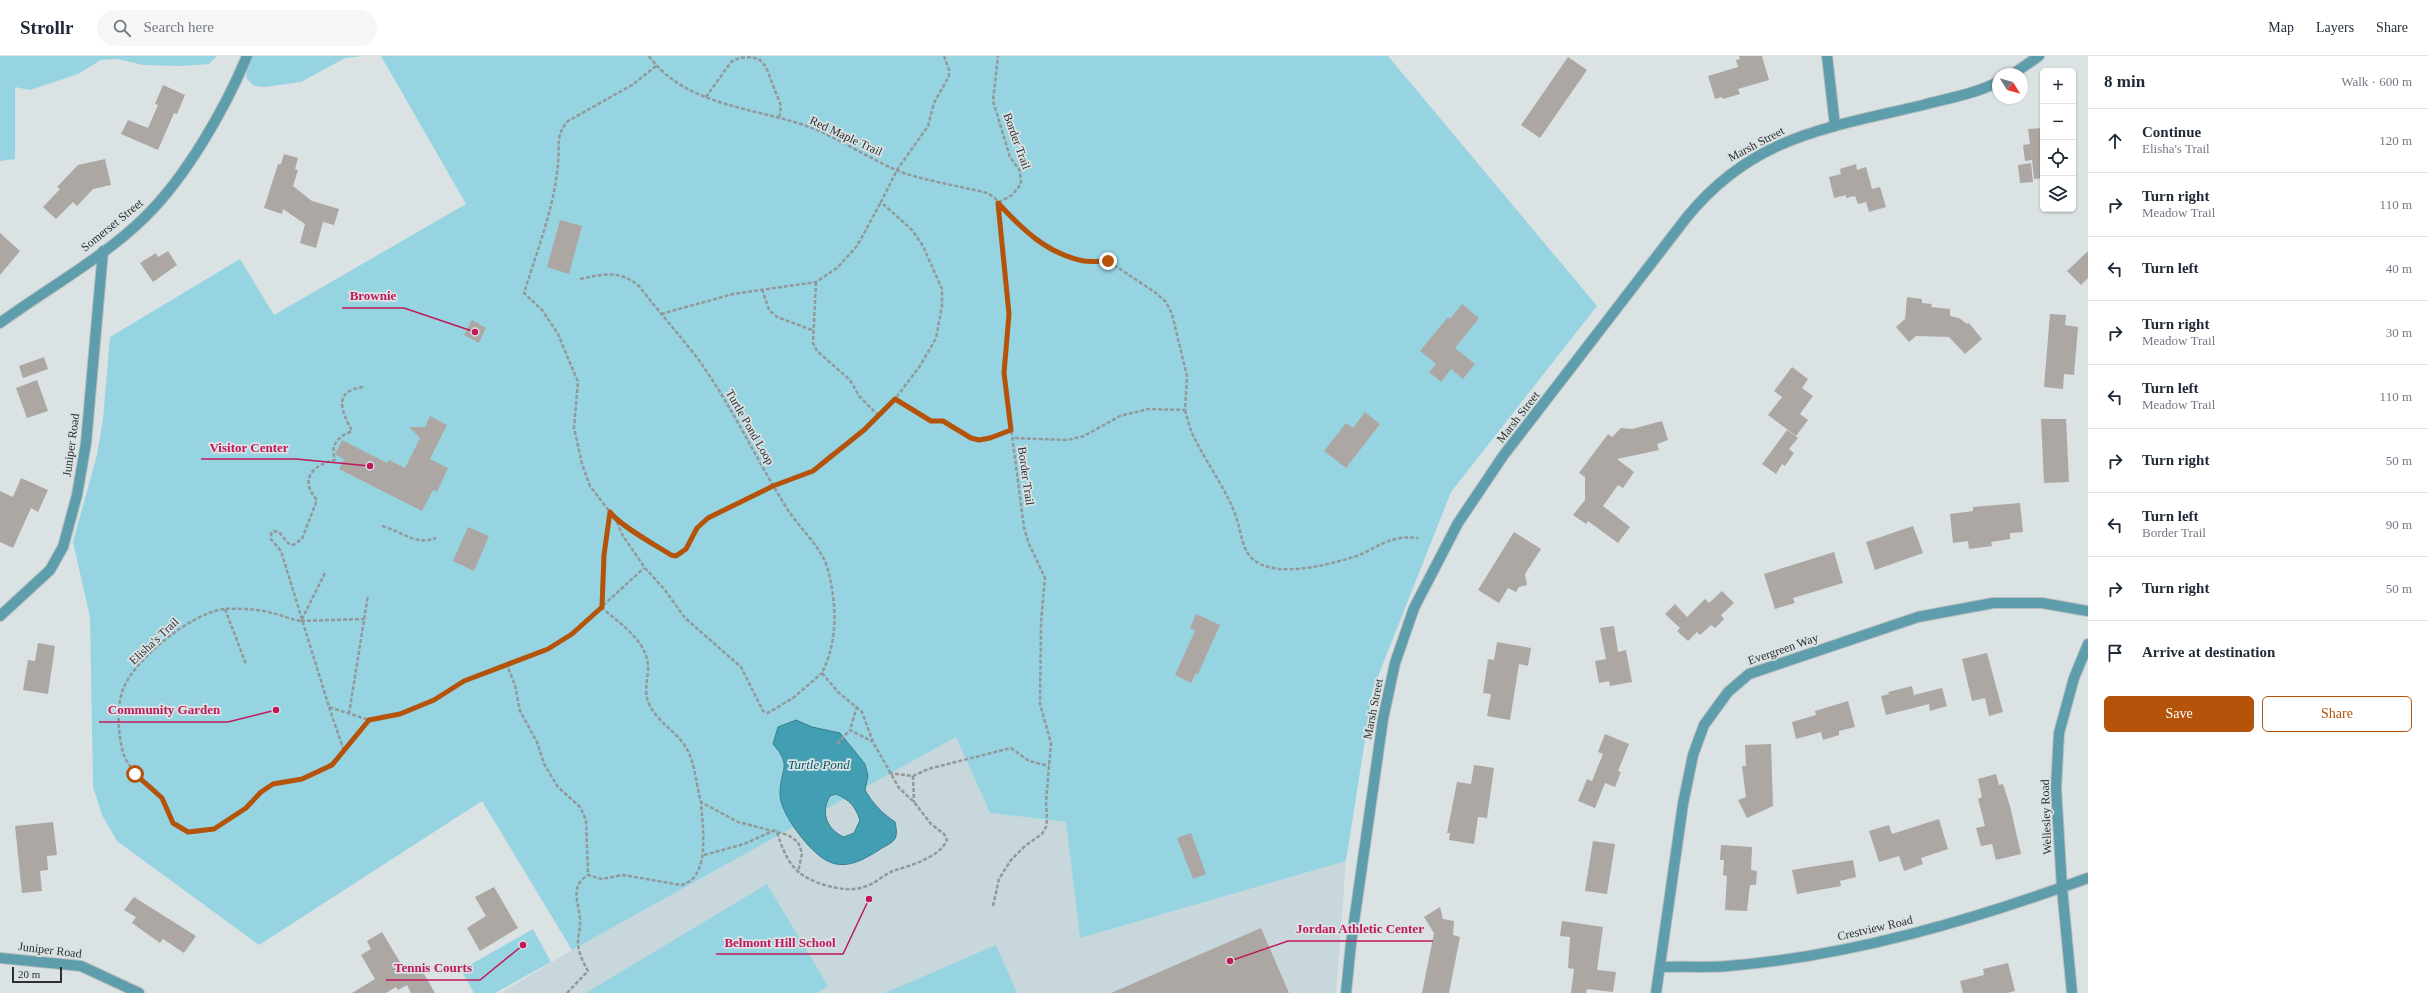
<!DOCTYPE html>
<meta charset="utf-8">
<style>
body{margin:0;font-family:"Times New Roman",serif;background:#f6f6f7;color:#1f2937}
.controls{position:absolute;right:12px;top:12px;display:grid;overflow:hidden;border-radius:6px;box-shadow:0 1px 3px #0004}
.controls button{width:36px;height:36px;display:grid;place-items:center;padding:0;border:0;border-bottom:1px solid #e0e1e3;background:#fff;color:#1f2937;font:20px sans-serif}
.compass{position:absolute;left:1992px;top:12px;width:36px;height:36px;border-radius:50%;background:#fff;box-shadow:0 1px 3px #0004;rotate:127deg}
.scale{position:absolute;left:12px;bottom:10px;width:50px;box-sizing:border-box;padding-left:4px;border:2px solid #2d3031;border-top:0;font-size:11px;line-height:14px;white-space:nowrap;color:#2d3031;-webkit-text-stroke:3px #dae2e3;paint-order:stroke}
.stop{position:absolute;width:12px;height:12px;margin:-9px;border:3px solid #b45309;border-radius:50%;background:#fff}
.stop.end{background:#b45309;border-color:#fff;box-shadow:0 1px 4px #0008}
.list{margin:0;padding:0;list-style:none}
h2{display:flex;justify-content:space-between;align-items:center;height:52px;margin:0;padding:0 16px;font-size:17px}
h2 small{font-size:13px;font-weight:400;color:#747a83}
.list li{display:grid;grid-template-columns:26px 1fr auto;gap:12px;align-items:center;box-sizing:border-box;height:64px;padding:0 16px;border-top:1px solid #e0e1e3}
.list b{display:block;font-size:15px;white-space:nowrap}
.list p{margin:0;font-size:13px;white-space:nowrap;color:#747a83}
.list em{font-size:13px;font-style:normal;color:#747a83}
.actions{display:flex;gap:8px;padding:12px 16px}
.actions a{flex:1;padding:9px 0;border:1px solid #b45309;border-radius:6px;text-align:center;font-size:14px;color:#b45309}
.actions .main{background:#b45309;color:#fff}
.icon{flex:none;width:22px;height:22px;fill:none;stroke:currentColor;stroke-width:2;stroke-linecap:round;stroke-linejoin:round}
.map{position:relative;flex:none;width:2088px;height:937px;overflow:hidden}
header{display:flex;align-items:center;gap:24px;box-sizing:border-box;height:56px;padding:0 20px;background:#fff;border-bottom:1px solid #e0e1e3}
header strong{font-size:19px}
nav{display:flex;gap:22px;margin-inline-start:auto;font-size:14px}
.search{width:280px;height:36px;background:#f6f6f7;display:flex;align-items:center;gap:10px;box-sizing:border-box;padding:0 14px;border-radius:22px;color:#747a83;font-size:15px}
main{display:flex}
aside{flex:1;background:#fff}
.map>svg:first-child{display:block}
.built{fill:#c7d7db}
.green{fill:#96d4e2}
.water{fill:#429eb2;stroke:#3c7d8b;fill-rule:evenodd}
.building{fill:#ada7a3}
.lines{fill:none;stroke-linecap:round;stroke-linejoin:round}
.minor-casing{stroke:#b7bebf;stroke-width:12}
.tertiary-casing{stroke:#b7bebf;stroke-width:12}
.path{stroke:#93999a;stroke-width:2.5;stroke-dasharray:4 2;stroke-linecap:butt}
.minor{stroke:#5e9dab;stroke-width:10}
.tertiary{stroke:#5e9dab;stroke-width:10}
.route{stroke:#b45309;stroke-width:5}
.labels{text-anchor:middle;stroke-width:3.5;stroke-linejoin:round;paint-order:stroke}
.street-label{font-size:12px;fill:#2d3031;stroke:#dae2e3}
.water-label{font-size:13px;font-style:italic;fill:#065866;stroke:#dae2e3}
.leader{fill:none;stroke:#c2185b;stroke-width:1.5}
.callout-dot{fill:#c2185b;stroke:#dae2e3;stroke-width:1.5}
.callout-label{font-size:13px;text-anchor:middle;font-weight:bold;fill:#c2185b;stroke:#dae2e3;stroke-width:3.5;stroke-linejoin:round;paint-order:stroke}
</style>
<header>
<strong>Strollr</strong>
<div class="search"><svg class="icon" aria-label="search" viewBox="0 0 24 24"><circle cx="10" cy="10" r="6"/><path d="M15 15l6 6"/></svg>Search here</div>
<nav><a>Map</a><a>Layers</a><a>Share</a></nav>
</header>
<main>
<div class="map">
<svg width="2088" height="937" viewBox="0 0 2088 937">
<rect width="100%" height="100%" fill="#dae2e3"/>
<path class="built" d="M 956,681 L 990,757 L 1066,766 L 1080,882 L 1346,805 L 1336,937 L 501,937 L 572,894 Z"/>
<path class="green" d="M 0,0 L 217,0 L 209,8 L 181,10 L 143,9 L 118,3 L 101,4 L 78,18 L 30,34 L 15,31 L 15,103 L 0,105 Z
M 249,0 L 363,0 L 345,2 L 301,26 L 265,31 L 254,30 L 246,22 Z
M 381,0 L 1388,0 L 1597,250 L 1451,436 L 1373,633 L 1346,805 L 1080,882 L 1066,766 L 990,757 L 956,681 L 572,894 L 482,745 L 259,889 L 117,785 L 102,759 L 93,731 L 90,561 L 73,486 L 97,399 L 103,363 L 110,281 L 240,203 L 274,259 L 466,148 Z
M 767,828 L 828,930 L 817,937 L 586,937 Z
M 533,873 L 551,906 L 495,937 L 474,937 L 461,914 Z
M 996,889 L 1017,937 L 885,937 Z"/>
<path class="water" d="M 796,664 L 812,671 L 840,677 L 865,708 L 868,720 L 865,734 C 873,748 882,757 895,766 C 896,771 898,779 894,784 C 891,788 883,791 879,794 C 860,806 841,816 821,801 C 806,790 780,757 780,738 C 780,712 793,711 773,688 L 778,671 ZM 836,738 C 850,744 855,750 860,764 L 854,777 L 844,781 C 827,774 820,756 830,740 Z"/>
<path class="building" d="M 1739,0 L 1762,0 L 1769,24 L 1738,33 L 1740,38 L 1723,43 L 1722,41 L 1715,43 L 1708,20 L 1738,11 L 1736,4 L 1740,3 Z
M 1568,1 L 1587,14 L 1540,82 L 1521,69 Z
M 163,29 L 185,39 L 177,58 L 174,57 L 158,94 L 121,78 L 128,64 L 148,72 L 158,49 L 155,48 Z
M 2043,72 L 2043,122 L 2034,123 L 2032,104 L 2025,105 L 2023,89 L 2030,88 L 2028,73 Z
M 284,98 L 298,102 L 295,113 L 298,114 L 293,130 L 312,145 L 339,153 L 334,169 L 323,166 L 316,192 L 300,187 L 305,168 L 283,153 L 282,158 L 264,152 L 278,108 L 281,108 Z
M 105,103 L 111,129 L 93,133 L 77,150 L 73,146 L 56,163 L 43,151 L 60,133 L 57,131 L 78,109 Z
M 2031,107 L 2033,126 L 2020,127 L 2018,109 Z
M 1856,108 L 1857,114 L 1866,111 L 1872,133 L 1880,131 L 1886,151 L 1869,156 L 1866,146 L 1858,148 L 1855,140 L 1846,142 L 1846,139 L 1834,142 L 1829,121 L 1841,118 L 1840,113 Z
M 560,164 L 582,170 L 569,218 L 547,211 Z
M 0,177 L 20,195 L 0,219 Z
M 168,195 L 177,209 L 153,226 L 140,207 L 156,197 L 158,201 Z
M 2088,195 L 2088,222 L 2081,229 L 2067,215 Z
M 1907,241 L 1922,243 L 1922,247 L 1932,248 L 1931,251 L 1950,253 L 1950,260 L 1959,262 L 1967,268 L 1969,267 L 1982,283 L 1965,298 L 1949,281 L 1916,280 L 1909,286 L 1896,271 L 1905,263 Z
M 1462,248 L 1479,262 L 1455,292 L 1475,308 L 1463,323 L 1451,313 L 1441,326 L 1429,316 L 1436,308 L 1420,295 L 1448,261 L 1450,263 Z
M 2050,258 L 2066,259 L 2065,269 L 2078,271 L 2074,319 L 2064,318 L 2063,333 L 2044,331 Z
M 472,264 L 486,272 L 479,287 L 464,279 Z
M 44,301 L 48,313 L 23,322 L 19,310 Z
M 1792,311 L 1808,323 L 1802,332 L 1813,340 L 1800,358 L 1808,364 L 1796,380 L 1768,359 L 1782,341 L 1774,335 Z
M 37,324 L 48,355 L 27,362 L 16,332 Z
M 1365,356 L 1380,368 L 1346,412 L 1324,395 L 1346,367 L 1353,372 Z
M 430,360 L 447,369 L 430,403 L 448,412 L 437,436 L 433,434 L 422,455 L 339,413 L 344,403 L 335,398 L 342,384 L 387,407 L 389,404 L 405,412 L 420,382 L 409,371 L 425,371 Z
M 2041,363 L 2066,363 L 2069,426 L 2044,427 Z
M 1662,365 L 1668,384 L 1657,388 L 1659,394 L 1617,403 L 1634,416 L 1623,432 L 1618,429 L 1603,450 L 1630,471 L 1618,487 L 1588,465 L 1586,468 L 1573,459 L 1585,444 L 1585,421 L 1579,417 L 1608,378 L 1612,381 L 1621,372 L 1632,373 Z
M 1787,374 L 1798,382 L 1789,393 L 1794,397 L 1785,410 L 1782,408 L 1776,418 L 1762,408 Z
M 21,422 L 48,434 L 38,456 L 31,452 L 13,492 L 0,486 L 0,435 L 13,441 Z
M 2020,447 L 2023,476 L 2010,477 L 2010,483 L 1991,486 L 1992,490 L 1969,493 L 1968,485 L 1953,487 L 1950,458 L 1973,455 L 1973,451 Z
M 1913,470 L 1923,497 L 1875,514 L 1866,486 Z
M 468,471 L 489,480 L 474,515 L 453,505 Z
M 1514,476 L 1541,493 L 1525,518 L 1527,529 L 1519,531 L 1516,536 L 1508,532 L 1499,547 L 1478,534 Z
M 1834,496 L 1843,527 L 1793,542 L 1795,547 L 1775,553 L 1764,518 Z
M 1722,535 L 1734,547 L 1721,559 L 1724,563 L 1715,572 L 1711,569 L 1700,579 L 1697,576 L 1688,585 L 1677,575 L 1680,572 L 1665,558 L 1675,548 L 1687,561 L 1705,543 L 1709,547 Z
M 1196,558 L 1220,569 L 1198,618 L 1196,617 L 1191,627 L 1175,619 L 1195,575 L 1190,572 Z
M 1614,570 L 1618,596 L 1626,594 L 1632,626 L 1610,630 L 1609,625 L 1599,627 L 1595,605 L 1606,603 L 1600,572 Z
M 1497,586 L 1531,592 L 1528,610 L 1519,608 L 1510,664 L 1487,660 L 1491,638 L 1483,637 L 1488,603 L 1494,604 Z
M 38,587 L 55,590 L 48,638 L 23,634 L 28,604 L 35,605 Z
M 1987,597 L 2003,656 L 1989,660 L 1985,642 L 1972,645 L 1962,603 Z
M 1912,630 L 1914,639 L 1942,632 L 1947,650 L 1930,655 L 1929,648 L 1886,659 L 1881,640 L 1889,638 L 1888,636 Z
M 1848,645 L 1855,671 L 1839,675 L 1839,679 L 1823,684 L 1821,676 L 1796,683 L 1792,666 L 1816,659 L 1815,655 Z
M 1605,678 L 1629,688 L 1618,715 L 1621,716 L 1615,731 L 1605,727 L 1595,752 L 1578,745 L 1587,723 L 1592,725 L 1603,698 L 1598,696 Z
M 1771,688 L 1773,750 L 1747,762 L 1738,744 L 1746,741 L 1742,710 L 1746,710 L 1745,689 Z
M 1474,709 L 1494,712 L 1487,762 L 1478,761 L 1474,788 L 1449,784 L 1450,777 L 1447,777 L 1457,726 L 1471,728 Z
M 1996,718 L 1999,729 L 2003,728 L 2010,750 L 2021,798 L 1996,804 L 1992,788 L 1981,790 L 1976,772 L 1985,770 L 1978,743 L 1982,741 L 1978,723 Z
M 1939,763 L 1948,793 L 1921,802 L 1923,808 L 1904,815 L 1899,800 L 1879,806 L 1869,775 L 1889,769 L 1892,778 Z
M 53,766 L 57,799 L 47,800 L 48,814 L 40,815 L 42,835 L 22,837 L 15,770 Z
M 1191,777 L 1206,818 L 1193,823 L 1177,782 Z
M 1593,785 L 1615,788 L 1607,838 L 1585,835 Z
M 1721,789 L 1752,791 L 1751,814 L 1757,815 L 1756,829 L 1750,829 L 1747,855 L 1725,854 L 1727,820 L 1723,819 L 1724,804 L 1720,804 Z
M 1853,804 L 1856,821 L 1840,825 L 1841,830 L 1797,838 L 1792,814 Z
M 494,831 L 518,872 L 480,895 L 467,872 L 486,860 L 475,841 Z
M 134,841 L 196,880 L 184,897 L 163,883 L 160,887 L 132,867 L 136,861 L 124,854 Z
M 1440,851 L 1443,863 L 1454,865 L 1453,879 L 1460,881 L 1449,937 L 1422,937 L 1434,877 L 1424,861 Z
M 1562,865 L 1603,871 L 1597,914 L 1616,916 L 1613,936 L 1587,933 L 1586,937 L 1571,937 L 1574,913 L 1568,912 L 1570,881 L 1560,880 Z
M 1261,872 L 1289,937 L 1111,937 Z
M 382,876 L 407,918 L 420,911 L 435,937 L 411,937 L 407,929 L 398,934 L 396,931 L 386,937 L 352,937 L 375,923 L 361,899 L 371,893 L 367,885 Z
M 2008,907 L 2015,935 L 2007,937 L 1963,937 L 1960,925 L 1984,919 L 1983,913 Z"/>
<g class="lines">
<g class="minor-casing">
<path id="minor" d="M 1827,0 L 1835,70
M 0,267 C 45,234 106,200 145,161 C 186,121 225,53 247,0
M 0,560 L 50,514 L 63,491 L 77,439 L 86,387 L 103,195
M 0,902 L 81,910 L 139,937
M 1661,911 C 1683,910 1706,912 1728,910 C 1851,900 1973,864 2088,822
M 1656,937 L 1683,748 L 1693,699 L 1704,669 L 1728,636 L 1749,618 L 1918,561 L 1993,547 L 2042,547 L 2088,555
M 2072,937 L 2062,832 L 2056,732 L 2059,677 L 2074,622 L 2088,588"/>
</g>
<g class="tertiary-casing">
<path id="tertiary" d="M 2013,18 L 2039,0
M 1346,937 L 1351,887 L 1383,663 L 1395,607 L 1414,552 L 1458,467 L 1503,400 L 1687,161 C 1753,80 1827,72 1923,49 C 1948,42 1975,38 1998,26"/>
</g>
<path class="path" d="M 649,0 C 687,53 762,51 817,74 C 844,86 869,102 896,114 C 920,124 960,130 987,137 L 994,141 L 1022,173 L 1048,192 L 1084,205 L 1108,205 L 1156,237 L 1166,246 L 1172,258 L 1187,320 L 1185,354 L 1148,353 L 1120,360 L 1084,380 L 1067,384 L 1012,382
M 656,10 L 632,29 L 568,65 C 555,79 560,91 558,109 C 554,152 537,195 524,237 L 542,254 L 558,278 L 578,326 L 574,372 L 582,408 L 590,430 L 616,464 L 623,480 L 645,512 L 665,534 L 685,562 L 741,611 L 763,655 L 768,657 L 793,642 L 822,617
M 706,41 L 731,6 L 739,2 L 752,1 L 760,4 L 766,11 L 781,50 L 779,63
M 580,223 C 603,218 620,214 639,230 C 658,255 679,278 698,303 C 732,350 756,403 786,451 C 799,472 822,491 828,514 C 837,550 838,584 822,617 L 838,636 L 862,656 L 873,686 L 899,732 L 914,746 L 931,768 L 944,778 L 947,784 C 939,802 911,809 893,815 C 883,819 875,828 864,831 C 851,835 841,833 828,830 C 793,820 787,806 776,774
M 816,226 L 813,287 L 817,295 L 850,324 L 859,340 L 879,360
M 762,233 L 769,254 L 777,261 L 812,274
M 661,258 L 733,238 L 816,226 L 837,212 L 857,190 L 881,146
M 363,331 C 333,335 341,354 352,375 C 338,381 330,388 335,404 C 312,409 299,424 317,444 L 302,483 L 293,489 L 288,487 L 279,476 L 274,475 L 271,478 L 271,483 L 281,495 L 329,651 L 369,664 L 400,658 L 434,644 L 464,625 L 548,593 L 572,578 L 644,512
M 895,343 L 931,365 L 943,365 L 971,382 L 979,384 L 990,382 L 1011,374
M 1185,354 C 1188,364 1190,375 1195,383 C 1208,410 1228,435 1237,464 C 1242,478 1242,496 1255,505 C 1278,521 1322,510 1347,503 C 1375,496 1385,478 1418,482
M 610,456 L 604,499 L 601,551 C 621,569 650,586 648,615 C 647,627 644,637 649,648 C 659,668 675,674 685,690 C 695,704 696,729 701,746 L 738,766 L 788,779 L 798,786 L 802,797 L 798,817
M 616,465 L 631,472 L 671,499 L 682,498 L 697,472 L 709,462 L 773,430 L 813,415 L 830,399 L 847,389 L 895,343 L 920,310 L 936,282 L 942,250 L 942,233 L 923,190 L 912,174 L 881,146 L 897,114 L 928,70 L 934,47 L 949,20 L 949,14 L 944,0
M 382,470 C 401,475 416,490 436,482
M 325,517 L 301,565 C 291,564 282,559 272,557 C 259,553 237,552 224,553 C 192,557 137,601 124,631 C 116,648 118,679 123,696 C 129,717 147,724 160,739 C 170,752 168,771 188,776 C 206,780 232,764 245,753 C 255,745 260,734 272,729 C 281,725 293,726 302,723 C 333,713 350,689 369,664
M 225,553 L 246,608
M 301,565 L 364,563
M 506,607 L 515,629 L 520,655 L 537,686 L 544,708 L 558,731 L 580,751 L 586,764 L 588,819
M 857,650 L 850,674 L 873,686
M 329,651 L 344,695
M 349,658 L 368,539
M 837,688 L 850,674
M 889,717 L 913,720 L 928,713 L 1011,692 L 1029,705 L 1049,710
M 913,720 L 914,746
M 704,799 L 744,788 L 775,774
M 993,850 L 999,823 L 1011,804 L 1025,790 L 1042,778 L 1046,771 L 1047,763 L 1046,746 L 1051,687 L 1040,648 L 1041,566 L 1045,522 L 1029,488 L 1024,472 L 1004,317 L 1009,258 L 998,147 L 1012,139 L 1021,128 L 1020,115 L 1010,101 L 993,45 L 998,0
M 567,937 L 588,915 C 583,906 578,896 578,886 C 578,878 581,871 580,864 C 579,845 569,831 588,819 L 602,823 L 623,819 L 681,829 C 712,822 702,769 701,746"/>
<use href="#minor" class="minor"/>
<use href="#tertiary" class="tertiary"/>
</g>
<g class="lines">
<path class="route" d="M 135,718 L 162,742 L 173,767 L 188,776 L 214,773 L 246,752 L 261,736 L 273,728 L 302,723 L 332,709 L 369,664 L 400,658 L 434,644 L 464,625 L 548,593 L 572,578 L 602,551 L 604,499 L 610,456 C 619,469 655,489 671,499 L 676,500 L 686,493 L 697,472 L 708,462 L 773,430 L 813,415 L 864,374 L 895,343 L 931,365 L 943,365 L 971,382 L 979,384 L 990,382 L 1011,374 L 1004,317 L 1009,258 L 998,147 C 1022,173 1047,198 1084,205 C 1091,206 1101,205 1108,205"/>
</g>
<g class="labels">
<g class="street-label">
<text transform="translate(846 80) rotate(25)" y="4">Red Maple Trail</text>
<text transform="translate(1017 85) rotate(70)" y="4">Border Trail</text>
<text transform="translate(1756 88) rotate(-28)" y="4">Marsh Street</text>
<text transform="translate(112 169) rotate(-39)" y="4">Somerset Street</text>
<text transform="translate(1518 361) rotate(-52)" y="4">Marsh Street</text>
<text transform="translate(750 371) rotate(60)" y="4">Turtle Pond Loop</text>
<text transform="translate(71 389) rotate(-82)" y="4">Juniper Road</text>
<text transform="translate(1026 420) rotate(82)" y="4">Border Trail</text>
<text transform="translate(154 585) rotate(-43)" y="4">Elisha's Trail</text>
<text transform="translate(1783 593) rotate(-19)" y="4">Evergreen Way</text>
<text transform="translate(1373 653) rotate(-79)" y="4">Marsh Street</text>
<text transform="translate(2046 761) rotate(-92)" y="4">Wellesley Road</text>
<text transform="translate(1875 872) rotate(-13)" y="4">Crestview Road</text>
<text transform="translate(50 894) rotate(7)" y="4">Juniper Road</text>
</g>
<g class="water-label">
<text x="819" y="713">Turtle Pond</text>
</g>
</g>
<path class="leader" d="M475 276L404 252H342M370 410L296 403H201M276 654L228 666H99M1230 905L1288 885H1433M869 843L843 898H716M523 889L480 924H386"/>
<g class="callout-dot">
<circle cx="475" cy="276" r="4"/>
<circle cx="370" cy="410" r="4"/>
<circle cx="276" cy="654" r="4"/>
<circle cx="1230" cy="905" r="4"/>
<circle cx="869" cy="843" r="4"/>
<circle cx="523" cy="889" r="4"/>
</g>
<g class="callout-label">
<text x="373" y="244">Brownie</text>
<text x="249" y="396">Visitor Center</text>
<text x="164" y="658">Community Garden</text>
<text x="1360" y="877">Jordan Athletic Center</text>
<text x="780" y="891">Belmont Hill School</text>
<text x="433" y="916">Tennis Courts</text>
</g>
</svg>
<div class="controls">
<button>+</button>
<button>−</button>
<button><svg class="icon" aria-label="locate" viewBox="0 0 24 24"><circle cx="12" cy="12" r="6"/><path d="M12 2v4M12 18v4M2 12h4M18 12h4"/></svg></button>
<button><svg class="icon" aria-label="layers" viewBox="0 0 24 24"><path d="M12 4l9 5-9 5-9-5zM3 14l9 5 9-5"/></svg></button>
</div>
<svg class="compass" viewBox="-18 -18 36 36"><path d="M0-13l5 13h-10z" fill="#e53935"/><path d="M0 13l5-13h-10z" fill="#747a83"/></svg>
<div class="scale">20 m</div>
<div class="stop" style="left:135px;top:718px"></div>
<div class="stop end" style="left:1108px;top:205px"></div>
</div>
<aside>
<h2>8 min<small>Walk · 600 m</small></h2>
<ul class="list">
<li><svg class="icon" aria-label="ahead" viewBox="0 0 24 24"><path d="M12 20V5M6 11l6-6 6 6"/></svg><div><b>Continue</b><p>Elisha's Trail</p></div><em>120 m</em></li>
<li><svg class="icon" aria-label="right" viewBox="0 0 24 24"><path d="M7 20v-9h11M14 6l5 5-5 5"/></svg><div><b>Turn right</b><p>Meadow Trail</p></div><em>110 m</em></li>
<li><svg class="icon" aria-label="left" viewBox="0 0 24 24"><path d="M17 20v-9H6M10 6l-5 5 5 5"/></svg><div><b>Turn left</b></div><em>40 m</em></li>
<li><svg class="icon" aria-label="right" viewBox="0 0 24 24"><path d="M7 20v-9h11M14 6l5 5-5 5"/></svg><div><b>Turn right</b><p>Meadow Trail</p></div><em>30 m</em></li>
<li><svg class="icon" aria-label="left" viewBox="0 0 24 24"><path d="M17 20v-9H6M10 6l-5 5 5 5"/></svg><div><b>Turn left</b><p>Meadow Trail</p></div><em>110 m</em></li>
<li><svg class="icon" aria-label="right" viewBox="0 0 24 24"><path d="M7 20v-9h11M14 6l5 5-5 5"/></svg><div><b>Turn right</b></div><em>50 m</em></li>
<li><svg class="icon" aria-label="left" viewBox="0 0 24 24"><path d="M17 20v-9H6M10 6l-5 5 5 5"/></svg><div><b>Turn left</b><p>Border Trail</p></div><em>90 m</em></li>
<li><svg class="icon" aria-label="right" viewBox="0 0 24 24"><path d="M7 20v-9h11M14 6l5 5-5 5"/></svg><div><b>Turn right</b></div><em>50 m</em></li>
<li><svg class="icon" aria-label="arrive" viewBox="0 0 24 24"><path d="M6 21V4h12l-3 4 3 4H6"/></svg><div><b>Arrive at destination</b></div></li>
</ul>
<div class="actions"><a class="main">Save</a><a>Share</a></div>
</aside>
</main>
